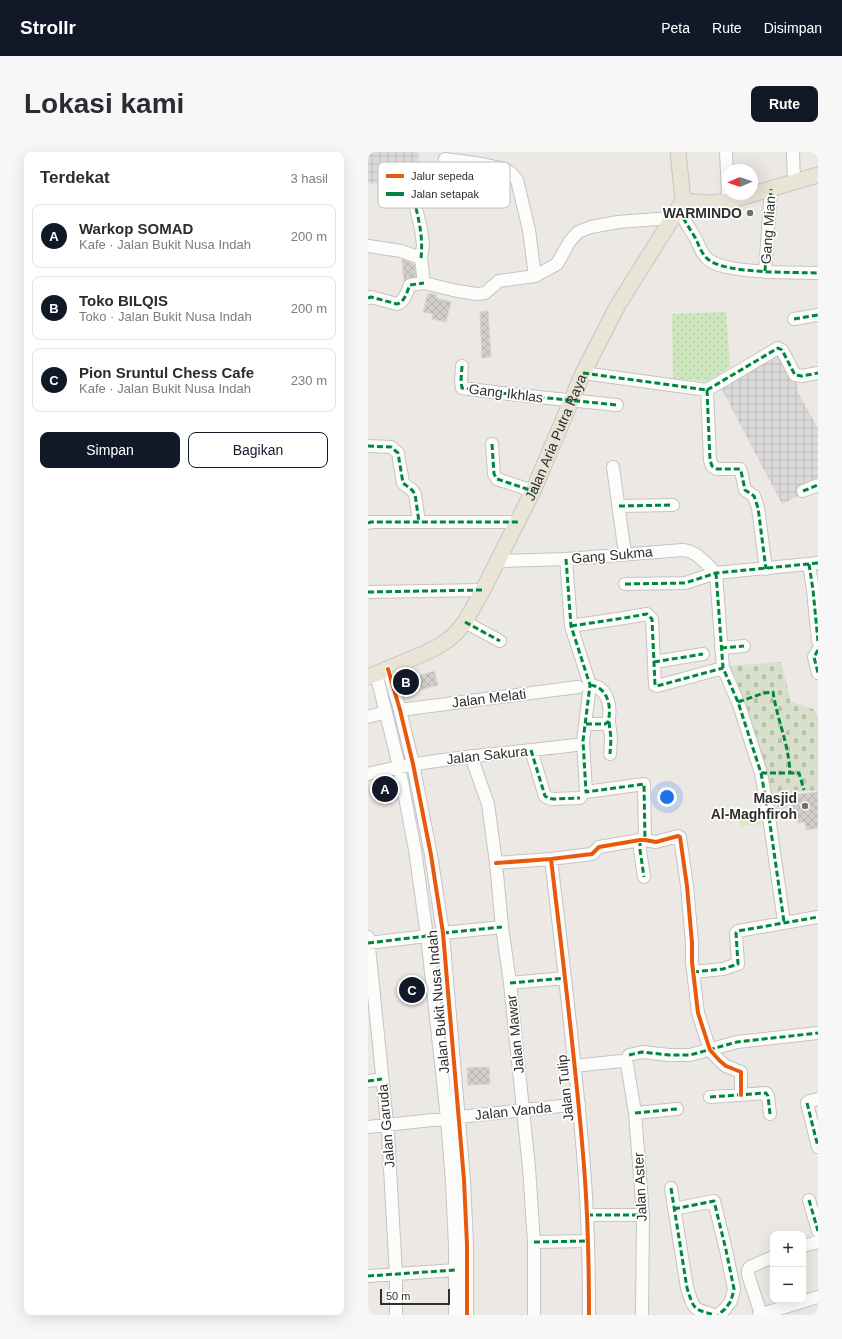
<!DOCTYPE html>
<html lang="id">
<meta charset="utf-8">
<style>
body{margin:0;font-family:Arial,sans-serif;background:#f7f7f7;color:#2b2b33}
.controls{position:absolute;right:12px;bottom:12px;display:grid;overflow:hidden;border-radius:8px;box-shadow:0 4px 16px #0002}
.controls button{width:36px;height:36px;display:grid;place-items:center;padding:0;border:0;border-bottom:1px solid #e1e1e2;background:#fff;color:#2b2b33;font:20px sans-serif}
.compass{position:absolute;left:354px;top:12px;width:36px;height:36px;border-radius:50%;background:#fff;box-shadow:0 4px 16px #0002;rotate:268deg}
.scale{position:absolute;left:12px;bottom:10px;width:70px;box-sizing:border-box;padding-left:4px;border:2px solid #2e2e2e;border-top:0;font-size:11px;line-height:14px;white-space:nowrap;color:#2e2e2e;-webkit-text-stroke:3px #fff;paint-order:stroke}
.you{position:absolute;left:299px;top:645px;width:14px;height:14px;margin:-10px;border:3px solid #fff;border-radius:50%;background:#1a73e8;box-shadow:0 0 0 6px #1a73e833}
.badge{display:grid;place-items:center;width:26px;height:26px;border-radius:50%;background:#111827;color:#fff;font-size:13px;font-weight:700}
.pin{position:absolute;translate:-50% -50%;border:2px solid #fff;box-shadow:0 1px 4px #0006}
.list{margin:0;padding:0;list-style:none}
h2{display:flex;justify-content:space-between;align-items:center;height:52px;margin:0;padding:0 16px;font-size:17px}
h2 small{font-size:13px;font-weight:400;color:#7c7c81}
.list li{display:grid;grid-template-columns:26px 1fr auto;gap:12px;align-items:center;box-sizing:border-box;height:64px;margin:0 8px 8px;padding:0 8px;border:1px solid #e1e1e2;border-radius:8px}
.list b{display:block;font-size:15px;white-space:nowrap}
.list p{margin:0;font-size:13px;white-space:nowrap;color:#7c7c81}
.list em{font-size:13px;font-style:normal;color:#7c7c81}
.actions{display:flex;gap:8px;padding:12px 16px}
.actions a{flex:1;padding:9px 0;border:1px solid #111827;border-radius:8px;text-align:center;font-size:14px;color:#111827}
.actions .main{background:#111827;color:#fff}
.map{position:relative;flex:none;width:450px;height:1163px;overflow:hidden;border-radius:8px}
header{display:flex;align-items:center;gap:24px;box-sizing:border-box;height:56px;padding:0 20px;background:#111827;color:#fff}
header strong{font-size:19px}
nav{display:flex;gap:22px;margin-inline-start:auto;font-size:14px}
.intro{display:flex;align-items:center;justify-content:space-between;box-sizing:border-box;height:96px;padding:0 24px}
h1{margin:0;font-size:28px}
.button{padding:10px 18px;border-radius:8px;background:#111827;color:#fff;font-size:14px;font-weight:700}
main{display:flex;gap:24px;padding:0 24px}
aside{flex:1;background:#fff;border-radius:8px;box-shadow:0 4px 16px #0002}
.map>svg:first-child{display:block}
.industrial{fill:url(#industrial-grid)}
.grass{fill:url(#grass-dots)}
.cemetery{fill:url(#cemetery-stones)}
.pitch{fill:#d9eabb}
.building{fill:url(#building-cross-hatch);stroke:#d7d4d0}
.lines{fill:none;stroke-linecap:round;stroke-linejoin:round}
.minor-casing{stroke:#c5c4c5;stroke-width:14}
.major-casing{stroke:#c6c5c4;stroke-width:17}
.minor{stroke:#fcfcfb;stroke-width:12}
.major{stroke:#e8e4d6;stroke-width:15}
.quiet{stroke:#00873e;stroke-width:3;stroke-dasharray:6 3;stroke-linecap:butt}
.cycleway-casing{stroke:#fff;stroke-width:6}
.cycleway{stroke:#e8590c;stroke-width:4}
.poi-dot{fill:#706f6e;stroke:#fff;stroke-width:1.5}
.labels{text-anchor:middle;stroke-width:3.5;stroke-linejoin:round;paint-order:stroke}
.poi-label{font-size:14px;font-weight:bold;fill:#2e2e2e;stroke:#fff;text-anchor:end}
.street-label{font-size:14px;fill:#2e2e2e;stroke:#fff}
.key{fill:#fff;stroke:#c0c0c0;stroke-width:1}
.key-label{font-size:11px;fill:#2e2e2e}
</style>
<header>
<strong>Strollr</strong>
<nav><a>Peta</a><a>Rute</a><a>Disimpan</a></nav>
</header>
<div class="intro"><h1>Lokasi kami</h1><a class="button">Rute</a></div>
<main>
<aside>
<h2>Terdekat<small>3 hasil</small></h2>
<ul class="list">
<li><span class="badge">A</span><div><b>Warkop SOMAD</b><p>Kafe · Jalan Bukit Nusa Indah</p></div><em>200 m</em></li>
<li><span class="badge">B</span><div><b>Toko BILQIS</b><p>Toko · Jalan Bukit Nusa Indah</p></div><em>200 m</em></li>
<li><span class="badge">C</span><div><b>Pion Sruntul Chess Cafe</b><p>Kafe · Jalan Bukit Nusa Indah</p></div><em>230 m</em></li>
</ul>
<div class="actions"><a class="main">Simpan</a><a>Bagikan</a></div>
</aside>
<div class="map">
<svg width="450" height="1163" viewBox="0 0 450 1163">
<defs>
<pattern id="industrial-grid" width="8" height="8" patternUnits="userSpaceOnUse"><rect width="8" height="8" fill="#dcd9db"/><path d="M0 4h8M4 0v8" fill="none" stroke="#bdbbbc"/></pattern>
<pattern id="grass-dots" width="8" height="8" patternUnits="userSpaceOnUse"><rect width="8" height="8" fill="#cee6be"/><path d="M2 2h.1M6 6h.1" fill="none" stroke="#b1c6a4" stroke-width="1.8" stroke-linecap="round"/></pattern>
<pattern id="cemetery-stones" width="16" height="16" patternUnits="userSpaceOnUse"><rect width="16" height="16" fill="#d8e0cc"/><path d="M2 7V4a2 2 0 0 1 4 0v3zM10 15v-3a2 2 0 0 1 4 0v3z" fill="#bac0b0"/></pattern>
<pattern id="building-cross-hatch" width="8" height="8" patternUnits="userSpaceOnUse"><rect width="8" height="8" fill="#d1cecb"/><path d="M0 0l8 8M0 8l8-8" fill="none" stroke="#b4b1af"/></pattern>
</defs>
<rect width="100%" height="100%" fill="#ece8e4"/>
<path class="industrial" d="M 0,0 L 51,0 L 47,36 L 0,31 Z
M 413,196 L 428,227 L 430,240 L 450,277 L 450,334 L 414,352 L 350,230 Z"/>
<path class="grass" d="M 358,160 L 362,215 L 340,229 L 305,227 L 304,162 Z"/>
<path class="cemetery" d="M 413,510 L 423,550 L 445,557 L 450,564 L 450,638 L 420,641 L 422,664 L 405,666 L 358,514 Z"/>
<path class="pitch" d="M 393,661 L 395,672 L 372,674 L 371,663 Z"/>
<path class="building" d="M 34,107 L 46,112 L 48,125 L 41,126 L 36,129 Z
M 60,141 L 69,143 L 68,146 L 83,150 L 78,170 L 64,167 L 65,162 L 55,160 Z
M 120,159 L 123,205 L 114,206 L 112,160 Z
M 66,519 L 70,533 L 51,538 L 47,525 Z
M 450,640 L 450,676 L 438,678 L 437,670 L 430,671 L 429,666 L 425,667 L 422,643 Z
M 121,915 L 122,932 L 100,933 L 99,916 Z"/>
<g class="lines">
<g class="minor-casing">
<path id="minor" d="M 358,0 L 360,42
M 425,0 L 426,30
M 73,42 L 77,7 L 114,12 L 137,17 L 143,21 L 149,28 L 161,78 L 167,124
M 110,44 L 114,12
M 48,56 L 53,77 L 55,93 L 53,106 L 56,131 L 89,139 L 109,142 L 117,141 L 131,129 L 167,124 L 189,112 L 202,89 L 210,80 L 223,75 L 250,70 L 304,66
M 311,58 C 316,68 322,77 328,87 C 331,94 334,103 341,108 C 359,122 425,120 450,121
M 0,94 L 33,99 L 53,106
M 397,119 L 403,37
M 0,146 L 3,145 L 29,152 C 37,150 39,139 42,133 L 56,131
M 426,167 L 450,163
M 94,214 L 93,229 L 94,236 L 141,242 L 249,253
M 215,221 L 339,238
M 339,238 L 342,308 L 344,314 L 349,317 L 372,317 L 373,319 L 377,338 L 386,344 L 390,356 L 398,417
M 339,238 L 410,196 L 414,198 L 427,223 L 434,224 L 450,221
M 124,292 L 126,322 L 129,327 L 165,339
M 0,294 L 23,295 L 30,301 L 35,331 L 44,338 L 47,342 L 51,370
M 245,315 L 257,402
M 435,339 L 450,333
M 251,354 L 305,353
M 0,371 L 3,370 L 150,370
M 198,407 L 203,474 L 222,533 L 215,589 L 218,640 L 276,632 L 277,688
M 130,409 L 198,407 L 315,398 C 329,399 338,412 348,421
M 441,412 L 445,438 L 450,489
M 348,421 L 355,516 L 370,550 L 393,621 L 401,665 L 416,770
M 257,432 L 317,431 L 348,421 L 450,411
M 0,440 L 115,438
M 97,470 L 132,489
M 203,474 L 256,466 L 279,462 L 284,467 L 287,533 L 289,534 L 355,516
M 353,496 L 376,494
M 450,498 L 446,505 L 450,521
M 286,510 L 335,502
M 20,517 L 32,558 L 45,612 L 63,703 L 75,781 L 96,1028 L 99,1093 L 99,1163
M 8,521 L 31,614 L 47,698 L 59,784 L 79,966 L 84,1030 L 87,1094 L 87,1163
M 32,558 L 210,535
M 0,565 L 18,560
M 241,570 L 243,586 L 242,602
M 218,572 L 237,572 L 240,570 C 244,555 240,535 222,533
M 163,598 L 177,644 L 180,646 L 185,647 L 212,646
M 103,604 L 120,652 L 128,711 L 134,775 L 142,831 L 161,1016 L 166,1090 L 166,1163
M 0,622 C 67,605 138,602 207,593
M 272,688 L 272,698 L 276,725
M 183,707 C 195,809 208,912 216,1014 C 220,1064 221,1113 221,1163
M 128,711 L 183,707 L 224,702 L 231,695 L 272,688 L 277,688 L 288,690 L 310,684 L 312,685 L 319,734 L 324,791 L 324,810 L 330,861 L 342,898 L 352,909 L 358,914 L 373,920 L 373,943
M 75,781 L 134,775
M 0,785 L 20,981 L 28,1123 L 28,1163
M 0,791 L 59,784
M 325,820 L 355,817 L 370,812 L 368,781 L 370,779 L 450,765
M 142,831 L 197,826
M 261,903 L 274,900 L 301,903 L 322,903 L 369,890 L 450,881
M 206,914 L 253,909 L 257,910 L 259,912 L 267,961 L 275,1063 L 274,1163
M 0,929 L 14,927
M 342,945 L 398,941 L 400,944 L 402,962
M 450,947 L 442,949 L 439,951 L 450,995
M 267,961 L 309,957
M 0,975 L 211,952
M 303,1036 L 319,1136 C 326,1157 324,1157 347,1163
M 441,1048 L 450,1079
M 306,1057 L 346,1049 L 358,1098 L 366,1137 L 363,1149 L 357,1157 L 350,1163
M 219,1063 L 275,1063
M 166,1090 L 220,1089
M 435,1094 L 450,1090
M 0,1124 L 87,1118
M 393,1162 L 380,1123 L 380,1118 L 382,1115 L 405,1105
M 391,1163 L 450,1145"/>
</g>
<g class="major-casing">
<g id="major">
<path d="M 315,49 L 341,51 L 361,49 L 450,23"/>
<path id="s1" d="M 0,525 L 55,502 L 69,495 L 81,487 L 88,481 L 97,470 L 115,438 L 165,339 L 215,221 L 250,153 L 315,49 L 310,0"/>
</g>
</g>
<use href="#minor" class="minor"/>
<use href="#major" class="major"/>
<path class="quiet" d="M 48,56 C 52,73 55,88 53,106
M 311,58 C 316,68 322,77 328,87 C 331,94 334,103 341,108 C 359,122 425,120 450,121
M 397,119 L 403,37
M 0,146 L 3,145 L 29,152 C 37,150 39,139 42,133 L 56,131
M 426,167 L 450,163
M 94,214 L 93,229 L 94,236 L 141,242 L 249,253
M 215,221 L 339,238
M 339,238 L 342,308 L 344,314 L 349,317 L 372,317 L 373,319 L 377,338 L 386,344 L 390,356 L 398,417
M 339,238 L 410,196 L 414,198 L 427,223 L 434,224 L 450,221
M 124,292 L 126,322 L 129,327 L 165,339
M 0,294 L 23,295 L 30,301 L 35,331 L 44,338 L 47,342 L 51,370
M 435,339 L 450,333
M 251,354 L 305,353
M 0,371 L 3,370 L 150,370
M 198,407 L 203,474 L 222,533 L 215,589 L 218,640 L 276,632 L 277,688
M 441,412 L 445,438 L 450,489
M 348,421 L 355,516 L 370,550 L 393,621 L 401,665 L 416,770
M 257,432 L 317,431 L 348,421 L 450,411
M 0,440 L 115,438
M 97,470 L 132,489
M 203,474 L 256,466 L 279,462 L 284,467 L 287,533 L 289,534 L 355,516
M 353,496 L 376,494
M 450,498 L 446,505 L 450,521
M 286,510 L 335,502
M 370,550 L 396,541 L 405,540 C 409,567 421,593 422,621
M 241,570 L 243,586 L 242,602
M 218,572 L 237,572 L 240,570 C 244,555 240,535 222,533
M 163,598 L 177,644 L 180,646 L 185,647 L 212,646
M 393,621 L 431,621 L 436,638
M 272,688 L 272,698 L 276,725
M 75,781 L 134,775
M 0,791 L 59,784
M 325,820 L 355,817 L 370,812 L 368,781 L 370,779 L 450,765
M 142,831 L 197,826
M 261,903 L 274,900 L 301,903 L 322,903 L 369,890 L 450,881
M 0,929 L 14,927
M 342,945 L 398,941 L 400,944 L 402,962
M 439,951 L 450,995
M 267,961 L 309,957
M 303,1036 L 319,1136 C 326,1157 324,1157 347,1163
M 441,1048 L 450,1079
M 306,1057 L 346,1049 L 358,1098 L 366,1137 L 363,1149 L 357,1157 L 350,1163
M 219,1063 L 275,1063
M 166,1090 L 220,1089
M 0,1124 L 87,1118"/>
<g class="cycleway-casing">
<path id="cycleway" d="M 20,517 L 32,558 L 45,612 L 63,703 L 75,781 L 96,1028 L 99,1093 L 99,1163
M 183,707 C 195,809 208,912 216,1014 C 220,1064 221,1113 221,1163
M 128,711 L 183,707 L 224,702 L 231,695 L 272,688 L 277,688 L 288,690 L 310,684 L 312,685 L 319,734 L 324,791 L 324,810 L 330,861 L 342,898 L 352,909 L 358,914 L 373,920 L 373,943"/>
</g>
<use href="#cycleway" class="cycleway"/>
</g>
<g class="poi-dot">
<circle cx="382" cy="61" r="4"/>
<circle cx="437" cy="654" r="4"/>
</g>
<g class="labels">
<g class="poi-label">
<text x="374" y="66">WARMINDO</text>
<text x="429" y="651">Masjid<tspan x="429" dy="16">Al-Maghfiroh</tspan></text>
</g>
<g class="street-label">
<text transform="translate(400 78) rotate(-86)" y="5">Gang Mian</text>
<text transform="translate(138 241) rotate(7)" y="5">Gang Ikhlas</text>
<text dy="5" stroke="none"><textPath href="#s1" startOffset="319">Jalan Aria Putra Raya</textPath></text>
<text transform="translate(244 403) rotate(-5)" y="5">Gang Sukma</text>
<text transform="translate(121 546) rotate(-7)" y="5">Jalan Melati</text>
<text transform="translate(119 603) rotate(-6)" y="5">Jalan Sakura</text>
<text transform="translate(70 850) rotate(-95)" y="5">Jalan Bukit Nusa Indah</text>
<text transform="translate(147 882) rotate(-96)" y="5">Jalan Mawar</text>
<text transform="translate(197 936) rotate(-96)" y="5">Jalan Tulip</text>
<text transform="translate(145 959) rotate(-6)" y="5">Jalan Vanda</text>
<text transform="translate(18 974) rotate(-95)" y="5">Jalan Garuda</text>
<text transform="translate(272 1035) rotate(-93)" y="5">Jalan Aster</text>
</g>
</g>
<rect x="10" y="10" width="132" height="46" rx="6" class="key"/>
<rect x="18" y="22" width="18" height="4" fill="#e8590c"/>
<rect x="18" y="40" width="18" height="4" fill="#00873e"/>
<g class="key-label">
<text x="43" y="28">Jalur sepeda</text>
<text x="43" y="46">Jalan setapak</text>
</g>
</svg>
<div class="controls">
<button>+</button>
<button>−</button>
</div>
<svg class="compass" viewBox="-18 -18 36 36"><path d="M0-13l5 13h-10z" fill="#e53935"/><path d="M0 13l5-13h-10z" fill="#7c7c81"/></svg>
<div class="scale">50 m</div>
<div class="you"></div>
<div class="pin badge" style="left:17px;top:637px">A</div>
<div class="pin badge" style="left:38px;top:530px">B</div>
<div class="pin badge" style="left:44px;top:838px">C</div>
</div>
</main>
